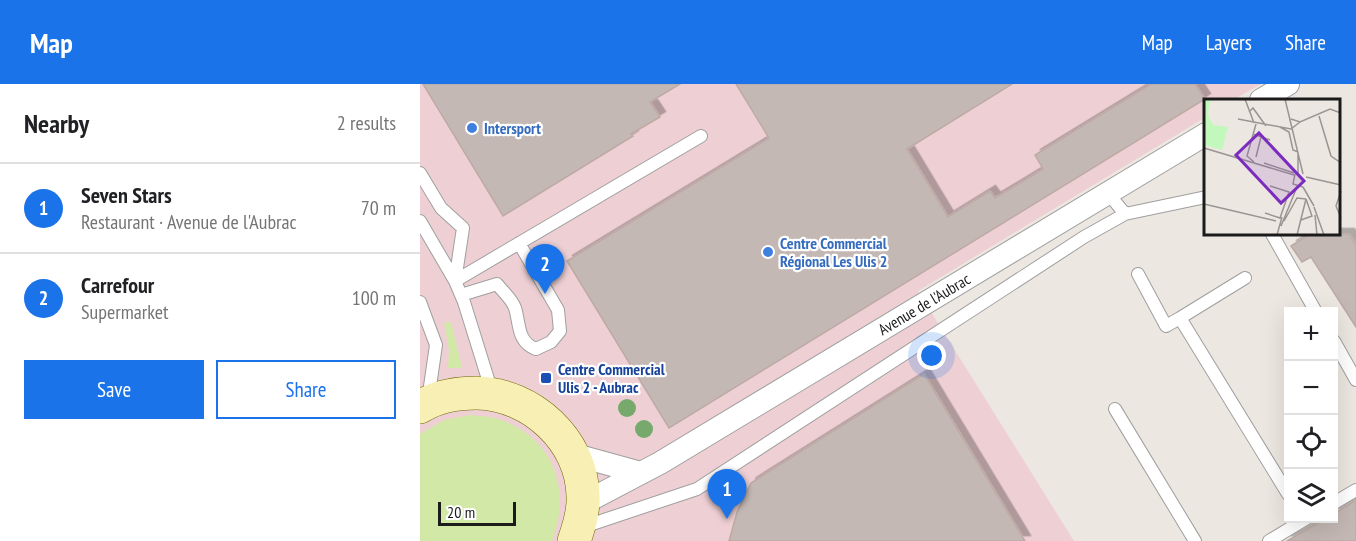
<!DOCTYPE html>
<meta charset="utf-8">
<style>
body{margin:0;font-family:"PT Sans Narrow",sans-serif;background:#f2f2f2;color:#202124}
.controls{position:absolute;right:18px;bottom:18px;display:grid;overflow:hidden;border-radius:0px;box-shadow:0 6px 24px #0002}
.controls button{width:54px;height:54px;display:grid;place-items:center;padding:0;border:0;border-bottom:2px solid #e0e0e0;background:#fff;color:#202124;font:30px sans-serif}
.scale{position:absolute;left:18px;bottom:15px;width:78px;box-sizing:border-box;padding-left:6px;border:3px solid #1b1b1b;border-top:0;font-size:16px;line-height:21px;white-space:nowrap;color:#1b1b1b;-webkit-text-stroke:4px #fff;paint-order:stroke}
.you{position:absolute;left:512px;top:272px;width:21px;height:21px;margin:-15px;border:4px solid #fff;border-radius:50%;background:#1a73e8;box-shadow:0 0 0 9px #1a73e833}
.badge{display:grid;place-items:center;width:39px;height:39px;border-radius:50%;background:#1a73e8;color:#fff;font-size:20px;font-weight:700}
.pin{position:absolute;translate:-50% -50px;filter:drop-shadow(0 2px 3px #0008)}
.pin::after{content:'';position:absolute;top:32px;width:21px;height:18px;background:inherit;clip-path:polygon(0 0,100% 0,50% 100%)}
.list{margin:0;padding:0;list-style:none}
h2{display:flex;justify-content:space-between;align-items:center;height:78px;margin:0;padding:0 24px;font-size:26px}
h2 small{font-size:20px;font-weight:400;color:#757577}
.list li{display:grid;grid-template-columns:39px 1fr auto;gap:18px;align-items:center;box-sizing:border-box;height:90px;padding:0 24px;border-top:2px solid #e0e0e0}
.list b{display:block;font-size:22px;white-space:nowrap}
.list p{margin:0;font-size:20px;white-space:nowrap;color:#757577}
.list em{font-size:20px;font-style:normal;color:#757577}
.actions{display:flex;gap:12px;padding:18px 24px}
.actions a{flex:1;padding:14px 0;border:2px solid #1a73e8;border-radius:0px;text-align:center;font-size:21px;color:#1a73e8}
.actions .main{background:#1a73e8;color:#fff}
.icon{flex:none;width:33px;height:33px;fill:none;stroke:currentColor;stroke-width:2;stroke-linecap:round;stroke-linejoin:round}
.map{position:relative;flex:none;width:936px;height:457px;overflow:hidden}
header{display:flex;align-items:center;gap:36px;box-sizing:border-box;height:84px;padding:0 30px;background:#1a73e8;color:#fff}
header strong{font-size:28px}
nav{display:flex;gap:33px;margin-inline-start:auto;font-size:21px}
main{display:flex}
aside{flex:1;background:#fff}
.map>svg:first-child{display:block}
.commercial{fill:#eed0d4}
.grass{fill:#d2e8a6}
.building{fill:#c4b8b4;stroke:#beaaa4;stroke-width:1.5;filter:url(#shadow)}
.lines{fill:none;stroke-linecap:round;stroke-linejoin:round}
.lane-casing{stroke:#9f9f9f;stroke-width:14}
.street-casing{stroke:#9f9f9f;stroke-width:24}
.secondary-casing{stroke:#6f6706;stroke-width:34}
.lane{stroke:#fff;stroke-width:12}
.street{stroke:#fff;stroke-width:22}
.secondary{stroke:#f8efb4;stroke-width:33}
.tree{fill:#77a96c}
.shop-dot{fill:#3f7fe0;stroke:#fff;stroke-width:2}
.transit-dot{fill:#1a4fb4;stroke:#fff;stroke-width:2}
.labels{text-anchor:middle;stroke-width:4.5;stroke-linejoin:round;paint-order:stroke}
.shop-label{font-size:16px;font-weight:bold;fill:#366cbe;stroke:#fff;text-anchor:start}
.street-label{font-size:16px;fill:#1b1b1b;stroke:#fff}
.transit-label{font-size:16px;font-weight:bold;fill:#164399;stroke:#fff;text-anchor:start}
.inset-road{fill:none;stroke:#999592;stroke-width:1.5}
.view{fill:#7b2cbf;fill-opacity:0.15;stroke:#7b2cbf;stroke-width:3}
.inset-edge{fill:none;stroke:#1b1b1b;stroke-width:3}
</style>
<header>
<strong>Map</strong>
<nav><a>Map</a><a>Layers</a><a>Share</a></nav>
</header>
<main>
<aside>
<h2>Nearby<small>2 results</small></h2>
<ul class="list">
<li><span class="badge">1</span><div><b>Seven Stars</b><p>Restaurant · Avenue de l'Aubrac</p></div><em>70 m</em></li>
<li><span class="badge">2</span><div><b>Carrefour</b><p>Supermarket</p></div><em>100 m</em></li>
</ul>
<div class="actions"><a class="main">Save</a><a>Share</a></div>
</aside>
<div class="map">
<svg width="936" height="457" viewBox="0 0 936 457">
<defs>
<filter id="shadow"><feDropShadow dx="5.5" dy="-5.5" stdDeviation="0" flood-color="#0004"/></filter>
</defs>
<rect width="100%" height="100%" fill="#ede7e1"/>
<path class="commercial" d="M 0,0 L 841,0 L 813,16 L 786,16 L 786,33 L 498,207 L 654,457 L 0,457 Z"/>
<path class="grass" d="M 31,238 L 42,284 L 28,284 L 29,266 L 24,239 Z
M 50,331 C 59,332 69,332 78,335 C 133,352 152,405 132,457 L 0,457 L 0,350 L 24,336 Z"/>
<path class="building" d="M 3,0 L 260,0 L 230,18 L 240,33 L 211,50 L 213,52 L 83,132 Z
M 316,0 L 592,0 L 487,65 L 528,133 L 570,107 L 575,114 L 623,85 L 615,71 L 731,0 L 775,0 L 785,15 L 249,344 L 147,177 L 349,54 Z
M 890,150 L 929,150 L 936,161 L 936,243 L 891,173 L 882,178 L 871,162 Z
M 504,290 L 605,457 L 309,457 L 317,428 L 331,399 Z
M 936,416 L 936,457 L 867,457 L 905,435 L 914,435 L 914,430 Z"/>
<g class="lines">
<g class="lane-casing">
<path id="lane" d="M 0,89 L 21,124 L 43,144 L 35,197
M 688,109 L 705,130 L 786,113
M 0,137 L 35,197 L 44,218 L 72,308
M 852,150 L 896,228
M 718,190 L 746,242 L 760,234 L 868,410
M 35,197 L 281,52
M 41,211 L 77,200 C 83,208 92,215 95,224 C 100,240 97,258 116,265 L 131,258 L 140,247 L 138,226 L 99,159
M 0,218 L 16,261 L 8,316
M 760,234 L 825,194
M 914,257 L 936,296
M 695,325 L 775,457
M 914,419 L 936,406
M 163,443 L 277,405 L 664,153 L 705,130
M 849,457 L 887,434"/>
</g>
<g class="street-casing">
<path id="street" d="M 841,16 L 868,0
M 152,370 L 221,389
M 162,420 L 240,379 L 786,50"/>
</g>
<g class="secondary-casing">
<path id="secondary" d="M 0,323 C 17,312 37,309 57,309 C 111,310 162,356 163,412 C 164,427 159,443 154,457"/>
</g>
<use href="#lane" class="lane"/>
<use href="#street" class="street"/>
<use href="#secondary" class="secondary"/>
</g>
<g class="tree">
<circle cx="207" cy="324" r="9"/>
<circle cx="224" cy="345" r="9"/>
</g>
<g class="shop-dot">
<circle cx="52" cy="44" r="6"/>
<circle cx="348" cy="168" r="6"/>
</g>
<rect class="transit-dot" x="120" y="288" width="12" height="12" rx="3"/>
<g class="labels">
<g class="shop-label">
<text x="64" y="50">Intersport</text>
<text x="360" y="165">Centre Commercial<tspan x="360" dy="18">Régional Les Ulis 2</tspan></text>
</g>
<g class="street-label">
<text transform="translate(504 220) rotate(-31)" y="6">Avenue de l'Aubrac</text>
</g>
<g class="transit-label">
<text x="138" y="291">Centre Commercial<tspan x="138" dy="18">Ulis 2 - Aubrac</tspan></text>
</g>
</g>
<g transform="translate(784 15)">
<rect width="136" height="136" fill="#ede7e1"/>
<path d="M 0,0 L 6,0 L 4,15 L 9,26 L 24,28 L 18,51 L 0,46 Z" fill="#c3f8bd"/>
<path class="inset-road" d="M 41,0 L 50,24M 81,0 L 99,75M 45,13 L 49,9 L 62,27M 115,17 L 127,57 L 137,64M 34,20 L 87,30 L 96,23M 87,20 L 96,23 L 126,10 L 137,14M 76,28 L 85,33 L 89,51 L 94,53M 49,35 L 66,41M 0,49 L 90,76M 52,58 L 57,38M 50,63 L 43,57 L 52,25M 60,64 L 90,74M 94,74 L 94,54M 91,75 L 89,85 L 99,88M 102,78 L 137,86M 99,88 L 110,107M 137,92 L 132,107 L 137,119M 0,105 L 72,122M 110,108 L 120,136M 61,114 L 76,119 L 85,93 L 66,87M 111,116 L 113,136M 97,121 L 108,117 L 102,100M 80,122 L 93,99 L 102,100M 77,127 L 93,88M 73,136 L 78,118M 93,136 L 102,100"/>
<path class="view" d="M 55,34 L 100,82 L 77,104 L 32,56 Z"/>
<rect width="136" height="136" class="inset-edge"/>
</g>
</svg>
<div class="controls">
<button>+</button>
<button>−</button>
<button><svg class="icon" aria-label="locate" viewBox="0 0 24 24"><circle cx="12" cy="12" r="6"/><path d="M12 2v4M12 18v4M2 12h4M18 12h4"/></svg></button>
<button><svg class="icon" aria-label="layers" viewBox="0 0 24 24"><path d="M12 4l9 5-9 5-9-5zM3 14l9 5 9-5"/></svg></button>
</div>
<div class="scale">20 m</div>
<div class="you"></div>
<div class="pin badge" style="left:307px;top:435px">1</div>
<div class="pin badge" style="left:125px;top:210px">2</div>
</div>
</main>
